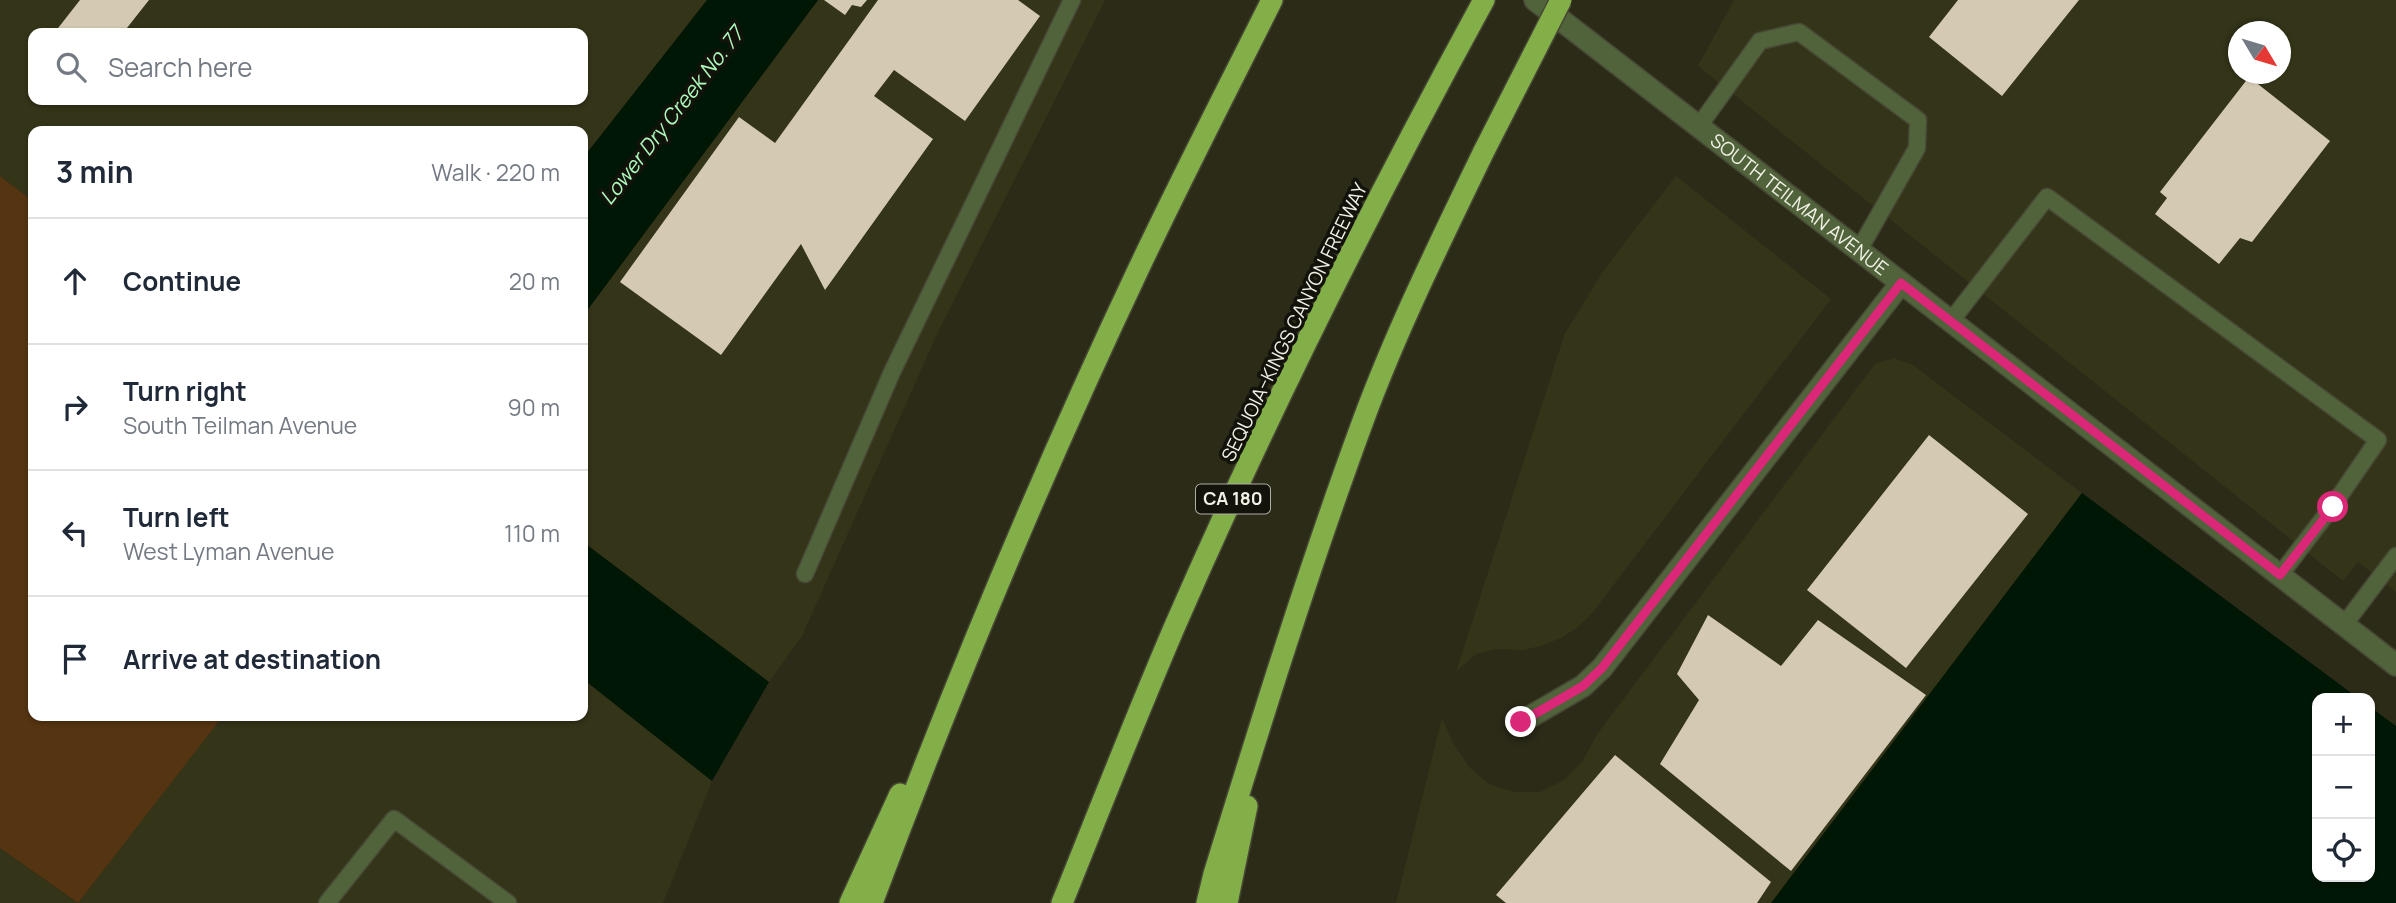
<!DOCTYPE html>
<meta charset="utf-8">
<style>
body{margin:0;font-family:Manrope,sans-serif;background:#f6f6f7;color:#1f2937}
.controls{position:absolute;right:21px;bottom:21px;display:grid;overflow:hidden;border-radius:14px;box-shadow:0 2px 5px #0004}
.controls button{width:63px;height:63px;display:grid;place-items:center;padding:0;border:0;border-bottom:2px solid #e0e1e3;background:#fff;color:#1f2937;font:35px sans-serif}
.compass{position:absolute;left:2228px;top:21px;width:63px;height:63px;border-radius:50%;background:#fff;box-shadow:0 2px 5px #0004;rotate:128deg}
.stop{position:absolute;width:21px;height:21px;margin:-16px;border:5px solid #db2777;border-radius:50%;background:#fff}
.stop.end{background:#db2777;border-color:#fff;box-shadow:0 2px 7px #0008}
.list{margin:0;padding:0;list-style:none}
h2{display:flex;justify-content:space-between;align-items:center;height:91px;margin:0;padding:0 28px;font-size:30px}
h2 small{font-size:23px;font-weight:400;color:#747a83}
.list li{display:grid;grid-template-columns:46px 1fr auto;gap:21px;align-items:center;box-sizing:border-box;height:126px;padding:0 28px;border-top:2px solid #e0e1e3}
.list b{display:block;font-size:26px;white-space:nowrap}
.list p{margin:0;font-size:23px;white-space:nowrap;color:#747a83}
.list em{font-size:23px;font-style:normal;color:#747a83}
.icon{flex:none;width:38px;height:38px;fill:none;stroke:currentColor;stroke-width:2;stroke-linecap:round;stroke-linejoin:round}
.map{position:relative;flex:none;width:2396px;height:903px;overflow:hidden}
.search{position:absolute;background:#fff;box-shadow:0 2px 5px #0004;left:28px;top:28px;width:560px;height:77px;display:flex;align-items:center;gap:18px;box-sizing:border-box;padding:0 24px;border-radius:14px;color:#747a83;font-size:26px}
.panel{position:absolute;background:#fff;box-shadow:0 2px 5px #0004;left:28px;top:126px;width:560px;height:595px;border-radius:14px}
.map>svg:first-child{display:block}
.built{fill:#343419;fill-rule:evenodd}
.green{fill:#553511}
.water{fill:#001705}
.building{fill:#d4cab4}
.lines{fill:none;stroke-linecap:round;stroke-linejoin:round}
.service-casing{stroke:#474735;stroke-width:19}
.minor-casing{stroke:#474735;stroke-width:24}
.motorway-casing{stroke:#474735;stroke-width:24}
.service{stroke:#50633b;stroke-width:16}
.minor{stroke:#50633b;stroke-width:21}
.motorway{stroke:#83af48;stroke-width:21}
.motorway-bridge-casing{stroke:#474735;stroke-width:24;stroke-linecap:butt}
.motorway-bridge{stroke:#83af48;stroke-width:21}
.route{stroke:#db2777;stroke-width:9}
.labels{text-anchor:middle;stroke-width:7;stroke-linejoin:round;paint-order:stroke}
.shield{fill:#13130b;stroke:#aeaea3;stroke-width:2}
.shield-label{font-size:18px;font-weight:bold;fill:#f0f0e4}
.street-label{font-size:19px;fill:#f0f0e4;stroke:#13130b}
.water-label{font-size:21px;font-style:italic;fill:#adfabd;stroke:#13130b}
</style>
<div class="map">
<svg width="2396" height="903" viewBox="0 0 2396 903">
<rect width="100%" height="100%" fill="#2c2b18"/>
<path class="built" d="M 0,0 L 707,0 L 583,158 L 583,131 L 33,131 L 33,201 L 0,176 ZM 33,33 L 583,33 L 583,100 L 33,100 Z
M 818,0 L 1105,0 L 938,332 L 802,636 L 769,682 L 583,542 L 583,316 Z
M 1734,0 L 2396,0 L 2396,592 L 2358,562 L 2343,581 L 1698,66 ZM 2238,32 L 2280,32 L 2280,74 L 2238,74 Z
M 1676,176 L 1831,299 L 1593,612 L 1578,627 L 1561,638 L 1541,646 L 1523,650 L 1496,649 L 1476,654 L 1456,672 L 1565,333 L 1604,270 Z
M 1894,358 L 1913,365 L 2082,493 L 1771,903 L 1396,903 L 1442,718 L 1453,743 L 1470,768 L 1489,784 L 1514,792 L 1540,792 L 1564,780 L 1582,762 L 1598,733 L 1875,364 Z
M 583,679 L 712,781 L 663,903 L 78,903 L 223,716 L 583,716 Z
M 0,848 L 77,903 L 0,903 Z"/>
<path class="green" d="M 0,176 L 33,201 L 33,716 L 223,716 L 78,903 L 0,848 Z"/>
<path class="water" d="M 707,0 L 818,0 L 583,316 L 583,158 Z
M 2082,493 L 2358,698 L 2317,698 L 2317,877 L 2370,877 L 2370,707 L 2396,726 L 2396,903 L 1771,903 Z
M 583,542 L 769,682 L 712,781 L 583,679 Z"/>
<path class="building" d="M 80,0 L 149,0 L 123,33 L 57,33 L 55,32 Z
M 824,0 L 867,0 L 861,7 L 852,5 L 845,15 Z
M 878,0 L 1018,0 L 1040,16 L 965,121 L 894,70 L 874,96 L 933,139 L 825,290 L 801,244 L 721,355 L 620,282 L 739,117 L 775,143 Z
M 1958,0 L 2079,0 L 2002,96 L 1929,37 Z
M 2249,77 L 2330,141 L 2252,242 L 2240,238 L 2219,264 L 2155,214 L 2167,198 L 2160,192 Z
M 1929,435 L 2028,514 L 1906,668 L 1807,590 Z
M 1708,615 L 1781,666 L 1818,620 L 1926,695 L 1791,871 L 1660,764 L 1699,700 L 1677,674 Z
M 1615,755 L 1771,882 L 1757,903 L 1506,903 L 1496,895 Z"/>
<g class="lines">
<g class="service-casing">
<path id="service" d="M 1699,126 L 1760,41 L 1799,32 L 1918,120 L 1917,148 L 1859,250
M 1951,321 L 2047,197 L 2378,440 L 2332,507 L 2280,575
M 805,574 L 892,372 L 1072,0
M 2344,625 L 2396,556
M 327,903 L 394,819 L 508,903"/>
</g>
<g class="minor-casing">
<g id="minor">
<path id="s1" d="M 1535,0 L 2396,665"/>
<path d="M 1521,722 L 1583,686 L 1602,668 L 1901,283"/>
</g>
</g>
<g class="motorway-casing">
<path id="motorway" d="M 850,903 L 900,794
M 872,903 C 952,689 1040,477 1138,270 C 1181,179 1227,90 1272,0
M 1062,903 C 1099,811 1135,719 1174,628 C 1267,414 1372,205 1484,0
M 1207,903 L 1214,874 C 1261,722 1308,570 1363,421 C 1397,329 1441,240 1484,151
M 1227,903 L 1247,806"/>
</g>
<use href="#service" class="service"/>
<use href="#minor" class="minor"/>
<use href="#motorway" class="motorway"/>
<g class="motorway-bridge-casing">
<path id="motorway-bridge" d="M 1484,151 L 1561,0"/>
</g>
<use href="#motorway-bridge" class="motorway-bridge"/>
</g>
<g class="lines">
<path class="route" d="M 1521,722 L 1583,686 L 1602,668 L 1901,283 L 2280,575 L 2333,507"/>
</g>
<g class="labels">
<rect class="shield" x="1196" y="484.5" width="74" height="29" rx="5"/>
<g class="shield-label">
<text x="1233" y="505">CA 180</text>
</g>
<g class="street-label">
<text dy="7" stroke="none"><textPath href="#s1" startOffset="334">SOUTH TEILMAN AVENUE</textPath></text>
<text transform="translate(1294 322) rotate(-64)" y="7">SEQUOIA–KINGS CANYON FREEWAY</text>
</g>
<g class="water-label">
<text transform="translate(672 116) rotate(-52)" y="7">Lower Dry Creek No. 77</text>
</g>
</g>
</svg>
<div class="controls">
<button>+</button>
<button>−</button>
<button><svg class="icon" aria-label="locate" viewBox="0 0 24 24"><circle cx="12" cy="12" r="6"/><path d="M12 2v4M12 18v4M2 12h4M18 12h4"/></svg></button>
</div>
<svg class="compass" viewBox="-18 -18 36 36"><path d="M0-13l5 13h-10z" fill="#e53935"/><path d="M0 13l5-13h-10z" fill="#747a83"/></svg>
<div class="stop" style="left:2333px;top:507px"></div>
<div class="stop end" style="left:1521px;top:722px"></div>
<div class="search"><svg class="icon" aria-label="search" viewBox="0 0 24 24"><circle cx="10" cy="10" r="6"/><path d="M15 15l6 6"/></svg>Search here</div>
<section class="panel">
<h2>3 min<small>Walk · 220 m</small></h2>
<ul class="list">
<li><svg class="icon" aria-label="ahead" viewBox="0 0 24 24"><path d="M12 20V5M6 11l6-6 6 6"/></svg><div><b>Continue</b></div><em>20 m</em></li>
<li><svg class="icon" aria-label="right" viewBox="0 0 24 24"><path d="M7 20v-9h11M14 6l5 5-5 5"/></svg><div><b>Turn right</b><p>South Teilman Avenue</p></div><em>90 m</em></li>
<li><svg class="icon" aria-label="left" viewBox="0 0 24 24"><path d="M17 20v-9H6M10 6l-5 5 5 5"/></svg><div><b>Turn left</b><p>West Lyman Avenue</p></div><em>110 m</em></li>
<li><svg class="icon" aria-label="arrive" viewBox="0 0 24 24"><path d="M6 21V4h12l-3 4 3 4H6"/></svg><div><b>Arrive at destination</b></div></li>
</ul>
</section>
</div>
